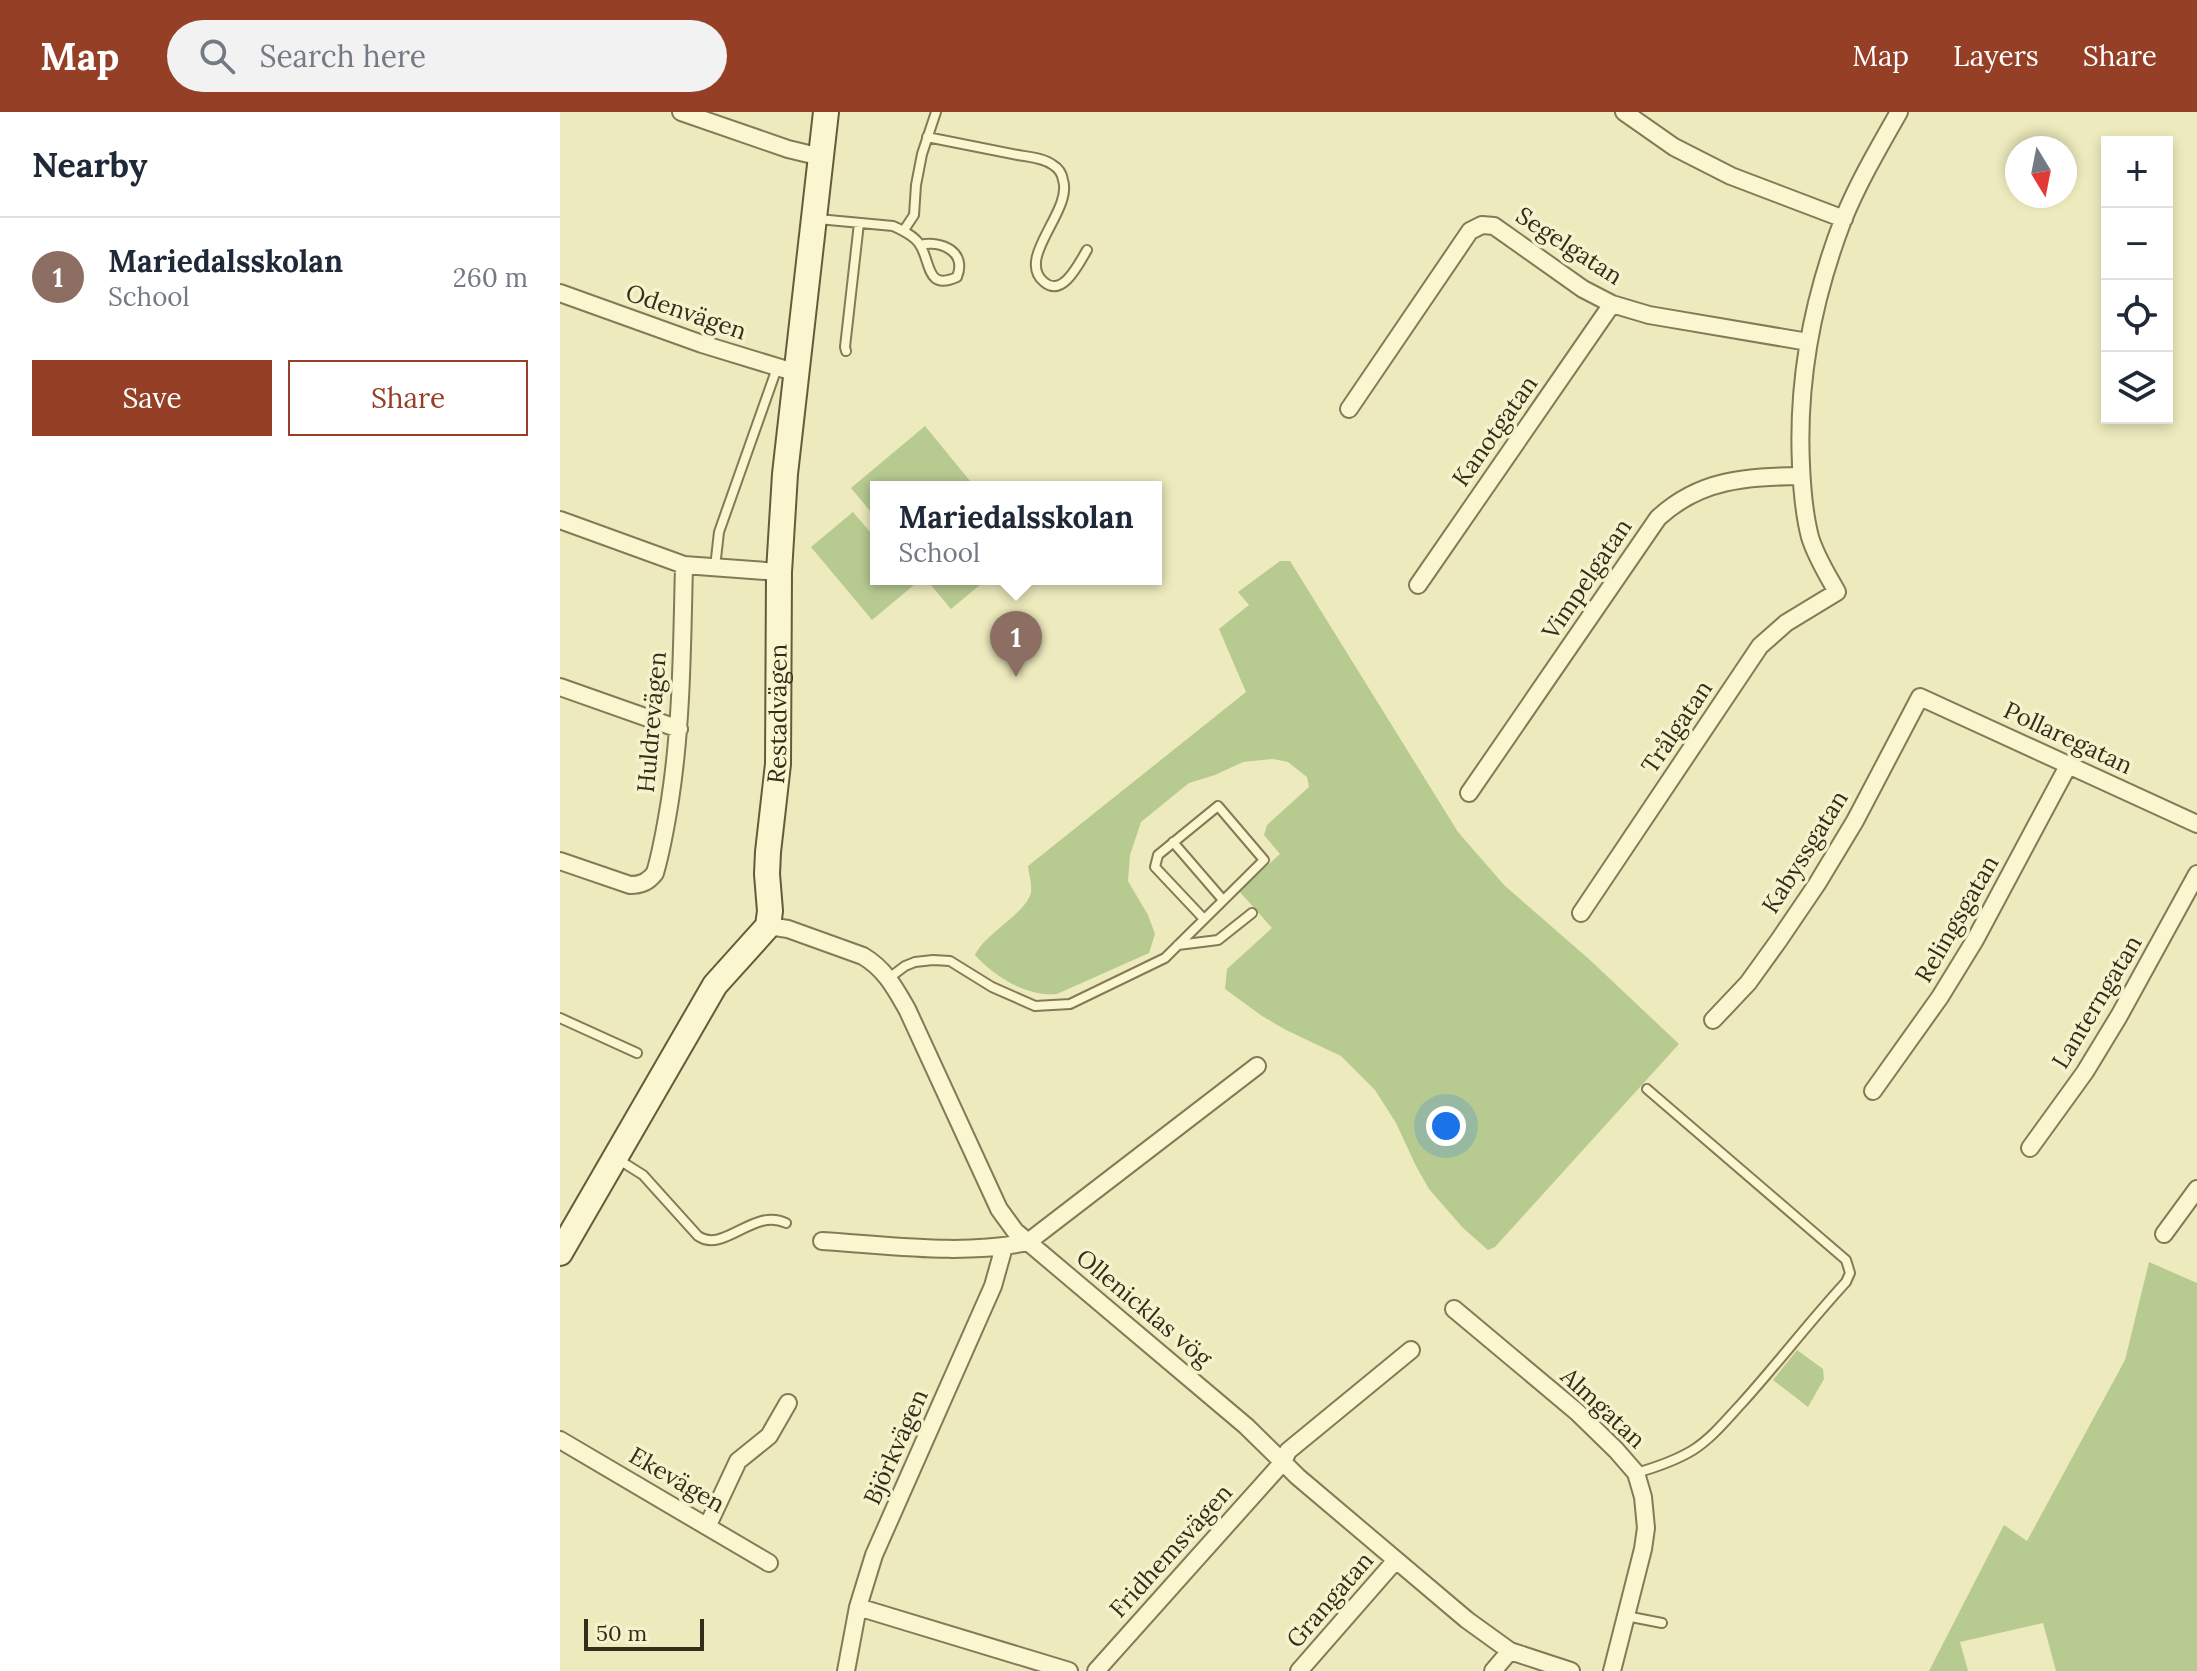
<!DOCTYPE html>
<meta charset="utf-8">
<style>
body{margin:0;font-family:Lora,serif;background:#f2f2f3;color:#1f2937}
.controls{position:absolute;right:24px;top:24px;display:grid;overflow:hidden;border-radius:0px;box-shadow:0 4px 12px #0003}
.controls button{width:72px;height:72px;display:grid;place-items:center;padding:0;border:0;border-bottom:2px solid #e0e1e3;background:#fff;color:#1f2937;font:40px sans-serif}
.compass{position:absolute;left:1445px;top:24px;width:72px;height:72px;border-radius:50%;background:#fff;box-shadow:0 4px 12px #0003;rotate:170deg}
.scale{position:absolute;left:24px;bottom:20px;width:120px;box-sizing:border-box;padding-left:8px;border:4px solid #342d1b;border-top:0;font-size:22px;line-height:28px;white-space:nowrap;color:#342d1b;-webkit-text-stroke:6px #f5f2cc;paint-order:stroke}
.you{position:absolute;left:886px;top:1014px;width:28px;height:28px;margin:-20px;border:6px solid #fff;border-radius:50%;background:#1a73e8;box-shadow:0 0 0 12px #1a73e833}
.badge{display:grid;place-items:center;width:52px;height:52px;border-radius:50%;background:#943f26;color:#fff;font-size:26px;font-weight:700}
.pin{position:absolute;translate:-50% -66px;filter:drop-shadow(0 2px 4px #0008)}
.pin::after{content:'';position:absolute;top:42px;width:28px;height:24px;background:inherit;clip-path:polygon(0 0,100% 0,50% 100%)}
.popup{position:absolute;left:310px;top:369px;width:292px;height:104px;box-sizing:border-box;display:grid;place-content:center;border-radius:0px;background:#fff;filter:drop-shadow(0 2px 6px #0005);font-size:26px;white-space:nowrap;color:#747a83}
.popup b{font-size:30px;color:#1f2937}
.popup::after{content:'';position:absolute;left:50%;top:100%;margin-left:-16px;border:16px solid transparent;border-top-color:#fff}
.list{margin:0;padding:0;list-style:none}
h2{display:flex;justify-content:space-between;align-items:center;height:104px;margin:0;padding:0 32px;font-size:34px}
h2 small{font-size:26px;font-weight:400;color:#747a83}
.list li{display:grid;grid-template-columns:52px 1fr auto;gap:24px;align-items:center;box-sizing:border-box;height:120px;padding:0 32px;border-top:2px solid #e0e1e3}
.list b{display:block;font-size:30px;white-space:nowrap}
.list p{margin:0;font-size:26px;white-space:nowrap;color:#747a83}
.list em{font-size:26px;font-style:normal;color:#747a83}
.actions{display:flex;gap:16px;padding:24px 32px}
.actions a{flex:1;padding:18px 0;border:2px solid #943f26;border-radius:0px;text-align:center;font-size:28px;color:#943f26}
.actions .main{background:#943f26;color:#fff}
.icon{flex:none;width:44px;height:44px;fill:none;stroke:currentColor;stroke-width:2;stroke-linecap:round;stroke-linejoin:round}
.map{position:relative;flex:none;width:1637px;height:1559px;overflow:hidden}
header{display:flex;align-items:center;gap:48px;box-sizing:border-box;height:112px;padding:0 40px;background:#943f26;color:#fff}
header strong{font-size:38px}
nav{display:flex;gap:44px;margin-inline-start:auto;font-size:28px}
.search{width:560px;height:72px;background:#f2f2f3;display:flex;align-items:center;gap:20px;box-sizing:border-box;padding:0 28px;border-radius:44px;color:#747a83;font-size:30px}
main{display:flex}
aside{flex:1;background:#fff}
.map>svg:first-child{display:block}
.green{fill:#b7cb91}
.lines{fill:none;stroke-linecap:round;stroke-linejoin:round}
.lane-casing{stroke:#857a56;stroke-width:12}
.street-casing{stroke:#857a56;stroke-width:20}
.secondary-casing{stroke:#665a3a;stroke-width:28}
.lane{stroke:#f9f6d0;stroke-width:8}
.street{stroke:#f9f6d0;stroke-width:16}
.secondary{stroke:#f9f6d0;stroke-width:24}
.labels{text-anchor:middle;stroke-width:7;stroke-linejoin:round;paint-order:stroke}
.street-label{font-size:24px;fill:#342d1b;stroke:#f5f2cc}
</style>
<header>
<strong>Map</strong>
<div class="search"><svg class="icon" aria-label="search" viewBox="0 0 24 24"><circle cx="10" cy="10" r="6"/><path d="M15 15l6 6"/></svg>Search here</div>
<nav><a>Map</a><a>Layers</a><a>Share</a></nav>
</header>
<main>
<aside>
<h2>Nearby<small></small></h2>
<ul class="list">
<li><span class="badge" style="background:#8d6e63">1</span><div><b>Mariedalsskolan</b><p>School</p></div><em>260 m</em></li>
</ul>
<div class="actions"><a class="main">Save</a><a>Share</a></div>
</aside>
<div class="map">
<svg width="1637" height="1559" viewBox="0 0 1637 1559">
<rect width="100%" height="100%" fill="#edeabd"/>
<path class="green" d="M 365,314 L 415,375 L 316,375 L 316,406 L 291,376 Z
M 293,400 L 316,427 L 316,467 L 350,467 L 354,473 L 312,508 L 251,435 Z
M 720,449 L 730,449 L 898,720 L 944,773 L 1030,848 L 1119,932 L 935,1135 L 928,1138 L 903,1116 L 869,1077 L 856,1054 L 836,1011 L 815,978 L 781,944 L 726,918 L 702,904 L 665,877 L 667,857 L 712,816 L 679,779 L 720,742 L 704,723 L 707,713 L 749,675 L 747,665 L 728,650 L 713,647 L 683,650 L 655,663 L 629,671 L 581,710 L 570,743 L 568,769 L 588,803 L 595,822 L 589,841 L 497,882 C 467,885 435,865 415,843 C 426,820 467,801 471,780 C 472,773 469,762 468,754 L 686,580 L 659,517 L 689,493 L 678,480 Z
M 366,467 L 427,467 L 391,497 Z
M 1589,1150 L 1637,1171 L 1637,1559 L 1496,1559 L 1483,1511 L 1400,1530 L 1408,1559 L 1369,1559 L 1444,1413 L 1467,1429 L 1565,1248 Z
M 1237,1238 L 1263,1257 L 1264,1267 L 1248,1295 L 1213,1268 Z"/>
<g class="lines">
<g class="lane-casing">
<path id="lane" d="M 367,25 C 397,31 427,37 458,43 C 469,45 484,46 493,53 C 498,56 502,62 503,68 C 513,99 455,146 484,170 C 503,186 519,151 527,138
M 258,107 L 333,114 C 342,118 355,124 360,133 C 371,150 366,179 397,165 C 407,140 382,128 360,133
M 344,118 L 354,103 L 356,73 L 362,42 L 376,0
M 286,239 L 285,235 L 299,111
M 155,455 L 159,420 L 217,256
M 613,730 L 663,788
M 618,833 L 658,828 L 692,801
M 329,866 L 345,854 L 355,850 L 373,848 L 390,849 L 432,875 L 475,894 L 510,892 L 605,846 L 704,748 L 658,694 L 598,743 L 595,755 L 644,807
M 0,906 L 77,941
M 56,1046 L 83,1063 L 138,1124 C 164,1142 194,1095 226,1111
M 1076,1361 C 1097,1355 1115,1349 1133,1338 C 1152,1326 1167,1307 1182,1291 C 1218,1251 1250,1209 1286,1170 L 1290,1161 L 1286,1148 L 1087,977
M 1066,1504 L 1102,1511"/>
</g>
<g class="street-casing">
<path id="street" d="M 121,0 L 228,37 L 261,45
M 1064,0 L 1114,35 L 1171,64 L 1284,107
M 0,181 L 142,232 L 237,261
M 789,297 L 910,119 L 922,113 L 934,114 L 1023,177 L 1052,192 L 1089,203 L 1248,230
M 0,408 L 124,453 L 219,460
M 858,473 L 1052,192
M 0,575 L 119,617
M 909,681 L 1098,406 C 1140,367 1186,365 1241,364
M 0,749 L 70,773 C 81,773 88,770 95,761 C 102,737 106,713 110,688 C 122,610 122,532 124,453
M 1021,801 L 1200,534 L 1226,511 L 1277,480 C 1267,462 1256,445 1250,425 C 1244,402 1242,377 1241,353 C 1237,269 1253,186 1283,108 C 1298,71 1319,35 1339,0
M 208,814 L 228,817 L 303,844 C 325,857 335,876 347,897 L 439,1097 L 455,1119 L 686,1314 L 738,1365 L 907,1508 L 950,1539 L 1011,1559
M 1153,908 L 1188,871 L 1219,828 L 1257,772 L 1295,709 L 1360,585 L 1637,712
M 1313,979 L 1380,885 L 1415,828 L 1509,652
M 1470,1036 L 1525,960 L 1559,904 L 1637,762
M 1604,1122 L 1637,1077
M 262,1129 C 330,1133 401,1144 468,1130 L 697,954
M 894,1197 L 1017,1300 L 1056,1338 L 1076,1361 L 1083,1385 L 1086,1416 L 1083,1437 L 1052,1559
M 0,1328 L 209,1451
M 148,1413 L 178,1349 L 209,1324 L 228,1291
M 298,1495 L 509,1559
M 286,1559 L 298,1495 L 314,1443 L 433,1174 L 444,1135
M 536,1559 L 723,1350 L 728,1339 L 851,1238
M 739,1559 L 836,1448
M 933,1559 L 950,1539"/>
</g>
<g class="secondary-casing">
<g id="secondary">
<path id="s1" d="M 0,1141 L 155,873 L 208,814 L 210,799 L 207,762 L 208,740 L 218,652 L 219,460 L 225,362 L 266,0"/>
</g>
</g>
<use href="#lane" class="lane"/>
<use href="#street" class="street"/>
<use href="#secondary" class="secondary"/>
</g>
<g class="labels">
<g class="street-label">
<text transform="translate(1009 134) rotate(33)" y="8">Segelgatan</text>
<text transform="translate(126 200) rotate(19)" y="8">Odenvägen</text>
<text transform="translate(935 319) rotate(-55)" y="8">Kanotgatan</text>
<text transform="translate(1027 467) rotate(-56)" y="8">Vimpelgatan</text>
<text dy="8" stroke="none"><textPath href="#s1" startOffset="602">Restadvägen</textPath></text>
<text transform="translate(92 610) rotate(-85)" y="8">Huldrevägen</text>
<text transform="translate(1117 615) rotate(-56)" y="8">Trålgatan</text>
<text transform="translate(1508 626) rotate(25)" y="8">Pollaregatan</text>
<text transform="translate(1245 740) rotate(-58)" y="8">Kabyssgatan</text>
<text transform="translate(1397 807) rotate(-60)" y="8">Relingsgatan</text>
<text transform="translate(1537 890) rotate(-59)" y="8">Lanterngatan</text>
<text transform="translate(584 1196) rotate(40)" y="8">Ollenicklas vög</text>
<text transform="translate(1043 1296) rotate(43)" y="8">Almgatan</text>
<text transform="translate(336 1335) rotate(-66)" y="8">Björkvägen</text>
<text transform="translate(117 1368) rotate(30)" y="8">Ekevägen</text>
<text transform="translate(611 1439) rotate(-48)" y="8">Fridhemsvägen</text>
<text transform="translate(770 1488) rotate(-49)" y="8">Grangatan</text>
</g>
</g>
</svg>
<div class="controls">
<button>+</button>
<button>−</button>
<button><svg class="icon" aria-label="locate" viewBox="0 0 24 24"><circle cx="12" cy="12" r="6"/><path d="M12 2v4M12 18v4M2 12h4M18 12h4"/></svg></button>
<button><svg class="icon" aria-label="layers" viewBox="0 0 24 24"><path d="M12 4l9 5-9 5-9-5zM3 14l9 5 9-5"/></svg></button>
</div>
<svg class="compass" viewBox="-18 -18 36 36"><path d="M0-13l5 13h-10z" fill="#e53935"/><path d="M0 13l5-13h-10z" fill="#747a83"/></svg>
<div class="scale">50 m</div>
<div class="you"></div>
<div class="pin badge" style="left:456px;top:565px;background:#8d6e63">1</div>
<div class="popup"><b>Mariedalsskolan</b>School</div>
</div>
</main>
